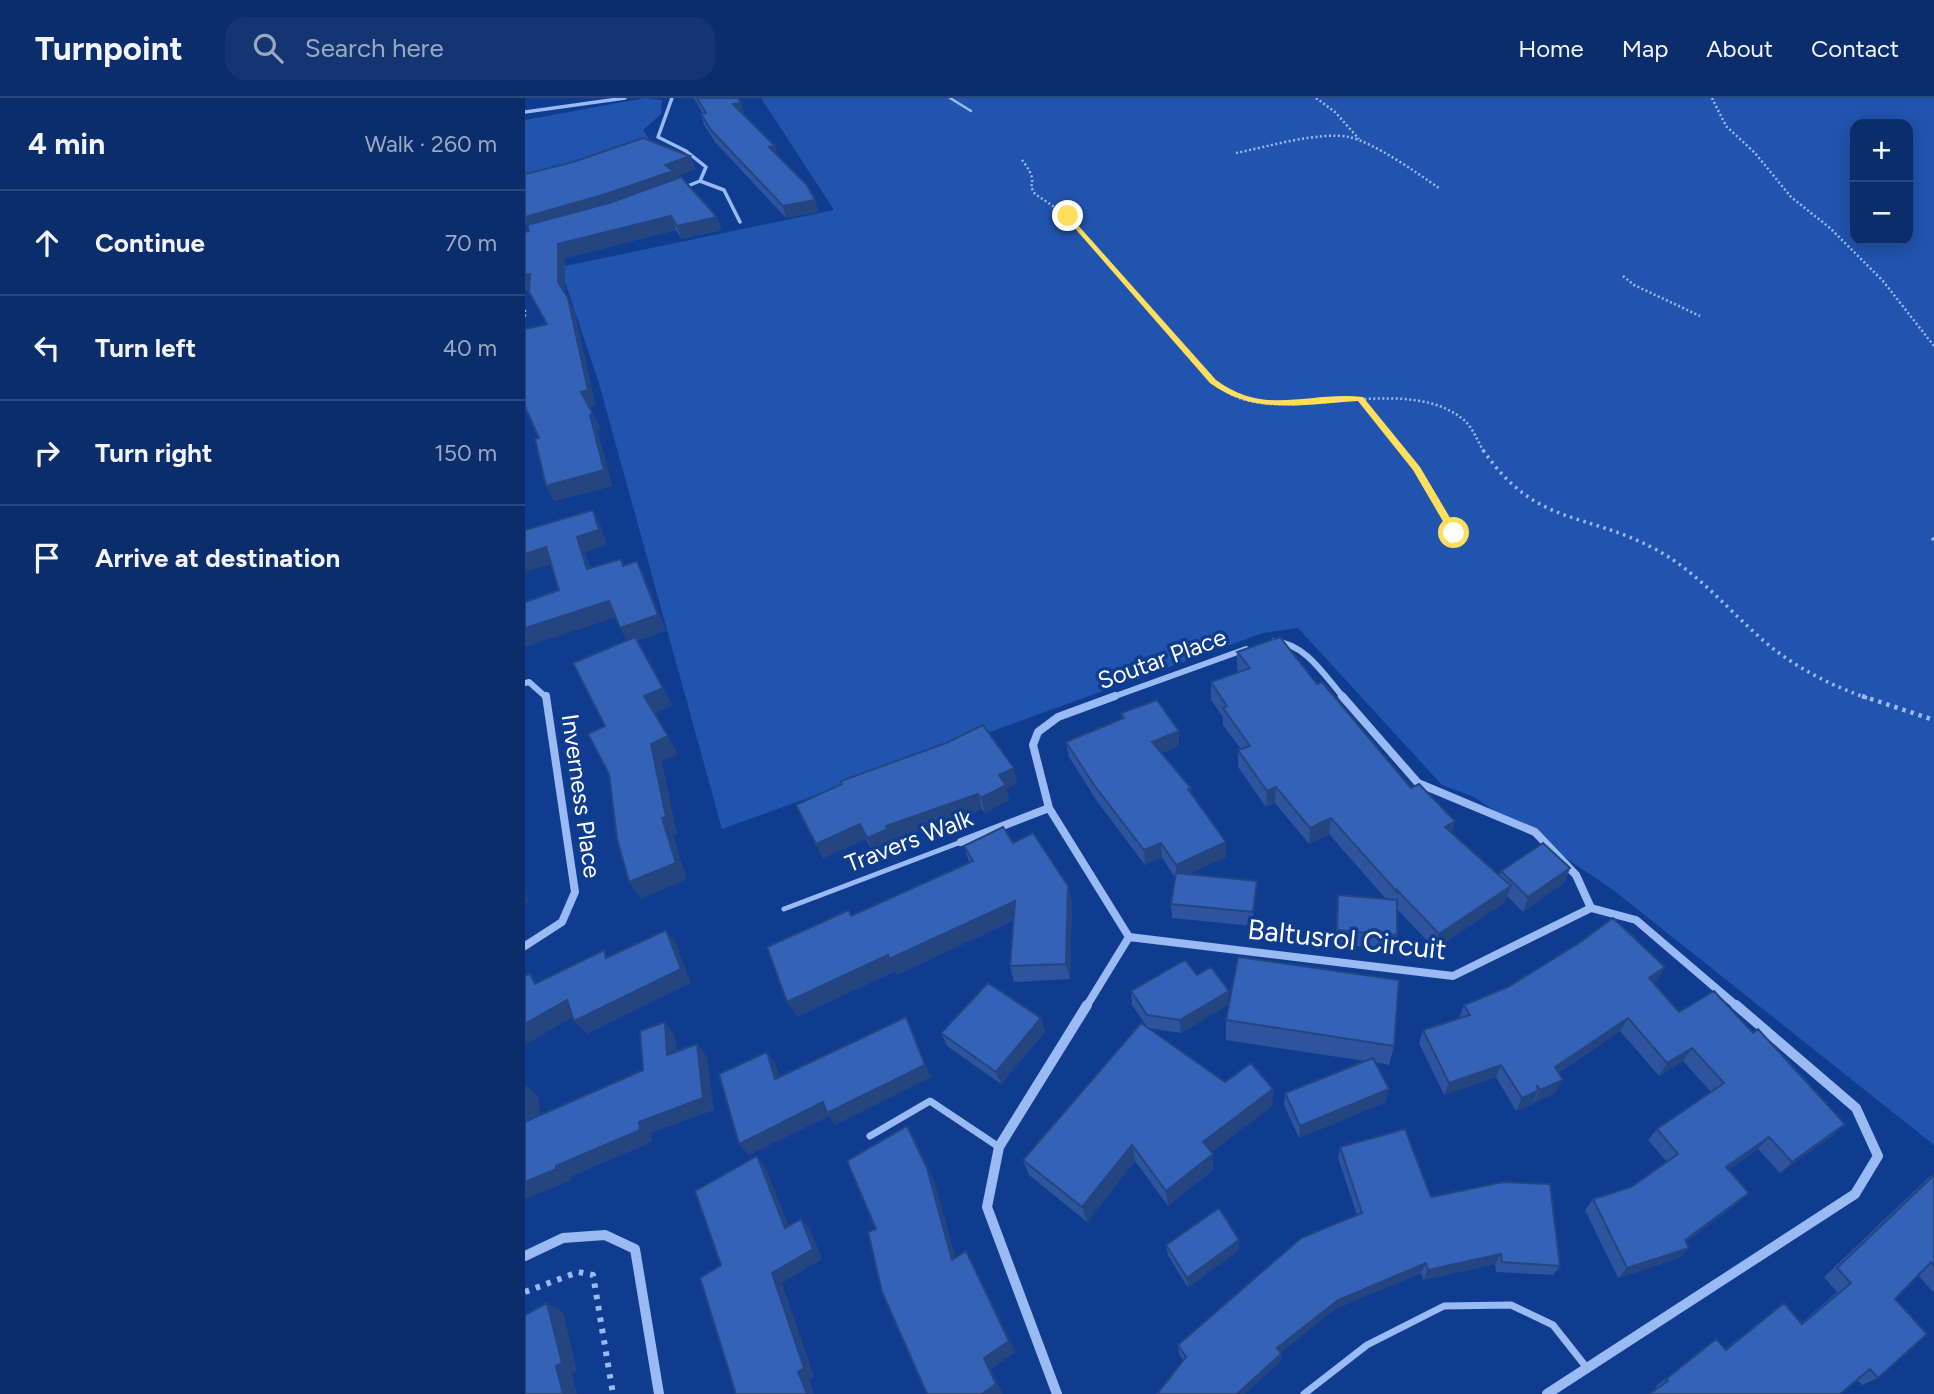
<!DOCTYPE html>
<meta charset="utf-8">
<style>
body{margin:0;font-family:Figtree,sans-serif;background:#143571;color:#f1f3f6}
.controls{position:absolute;right:21px;top:21px;display:grid;overflow:hidden;border-radius:14px;box-shadow:0 4px 18px #0003}
.controls button{width:63px;height:63px;display:grid;place-items:center;padding:0;border:0;border-bottom:2px solid #2b497e;background:#0b2d6b;color:#f1f3f6;font:35px sans-serif}
.stop{position:absolute;width:21px;height:21px;margin:-16px;border:5px solid #ffde5b;border-radius:50%;background:#fff}
.stop.end{background:#ffde5b;border-color:#fff;box-shadow:0 2px 7px #0008}
.list{margin:0;padding:0;list-style:none}
h2{display:flex;justify-content:space-between;align-items:center;height:91px;margin:0;padding:0 28px;font-size:30px}
h2 small{font-size:23px;font-weight:400;color:#9aa8c1}
.list li{display:grid;grid-template-columns:46px 1fr auto;gap:21px;align-items:center;box-sizing:border-box;height:105px;padding:0 28px;border-top:2px solid #2b497e}
.list b{display:block;font-size:26px;white-space:nowrap}
.list em{font-size:23px;font-style:normal;color:#9aa8c1}
.icon{flex:none;width:38px;height:38px;fill:none;stroke:currentColor;stroke-width:2;stroke-linecap:round;stroke-linejoin:round}
.map{position:relative;flex:none;width:1409px;height:1296px;overflow:hidden}
header{display:flex;align-items:center;gap:42px;box-sizing:border-box;height:98px;padding:0 35px;background:#0b2d6b;border-bottom:2px solid #2b497e}
header strong{font-size:33px}
nav{display:flex;gap:38px;margin-inline-start:auto;font-size:24px}
.search{width:490px;height:63px;background:#143571;display:flex;align-items:center;gap:18px;box-sizing:border-box;padding:0 24px;border-radius:21px;color:#9aa8c1;font-size:26px}
main{display:flex}
aside{flex:1;background:#0b2d6b}
.map>svg:first-child{display:block}
.green{fill:#2154af;fill-rule:evenodd}
.lines{fill:none;stroke-linecap:round;stroke-linejoin:round}
.path-far3{stroke:#99baf3;stroke-width:2.5;stroke-dasharray:2 2.5;stroke-linecap:butt}
.path-far2{stroke:#99baf3;stroke-width:3.5;stroke-dasharray:2.5 4.5;stroke-linecap:butt}
.path-far1{stroke:#99baf3;stroke-width:4.5;stroke-dasharray:3.5 5;stroke-linecap:butt}
.path{stroke:#99baf3;stroke-width:6;stroke-dasharray:4.5 7;stroke-linecap:butt}
.service-far2{stroke:#99baf3;stroke-width:2.5}
.service-far1{stroke:#99baf3;stroke-width:5}
.service{stroke:#99baf3;stroke-width:7}
.minor-far3{stroke:#99baf3;stroke-width:3.5}
.minor-far2{stroke:#99baf3;stroke-width:6}
.minor-far1{stroke:#99baf3;stroke-width:8}
.minor{stroke:#99baf3;stroke-width:10}
.wall{fill:#2d549d}
.shaded-wall{fill:#244580}
.building{fill:#3462b7;stroke:#244580;stroke-width:2}
.route{fill:#ffde5b}
.labels{text-anchor:middle;stroke-width:7;stroke-linejoin:round;paint-order:stroke}
.street-label{font-size:24px;fill:#fff;stroke:#0f3c8f}
.near-street-label{font-size:28px;fill:#fff;stroke:#0f3c8f}
</style>
<header>
<strong>Turnpoint</strong>
<div class="search"><svg class="icon" aria-label="search" viewBox="0 0 24 24"><circle cx="10" cy="10" r="6"/><path d="M15 15l6 6"/></svg>Search here</div>
<nav><a>Home</a><a>Map</a><a>About</a><a>Contact</a></nav>
</header>
<main>
<aside>
<h2>4 min<small>Walk · 260 m</small></h2>
<ul class="list">
<li><svg class="icon" aria-label="ahead" viewBox="0 0 24 24"><path d="M12 20V5M6 11l6-6 6 6"/></svg><div><b>Continue</b></div><em>70 m</em></li>
<li><svg class="icon" aria-label="left" viewBox="0 0 24 24"><path d="M17 20v-9H6M10 6l-5 5 5 5"/></svg><div><b>Turn left</b></div><em>40 m</em></li>
<li><svg class="icon" aria-label="right" viewBox="0 0 24 24"><path d="M7 20v-9h11M14 6l5 5-5 5"/></svg><div><b>Turn right</b></div><em>150 m</em></li>
<li><svg class="icon" aria-label="arrive" viewBox="0 0 24 24"><path d="M6 21V4h12l-3 4 3 4H6"/></svg><div><b>Arrive at destination</b></div></li>
</ul>
</aside>
<div class="map">
<svg width="1409" height="1296" viewBox="0 0 1409 1296">
<rect width="100%" height="100%" fill="#0f3c8f"/>
<path class="green" d="M 120,0 L 137,2 L 136,16 L 118,32 L 125,43 L 137,47 L 91,64 L 0,91 L 0,22 Z
M 236,0 L 1409,0 L 1409,1047 L 1087,791 L 949,699 L 917,687 L 773,530 L 738,535 L 197,731 L 73,282 L 35,169 L 309,112 ZM 1330,26 L 1383,26 L 1383,142 L 1330,142 Z"/>
<g class="lines">
<path class="path-far3" d="M 791,0 L 810,14 L 834,41
M 1187,0 L 1201,28 L 1230,55 L 1266,99 L 1305,130 L 1358,183 L 1409,248
M 711,55 C 741,49 795,33 824,39 C 850,45 892,75 914,90
M 497,62 C 503,70 510,79 506,89 L 510,96 L 543,118 L 688,284 C 698,291 709,299 721,302 C 784,319 885,277 939,322 C 948,330 953,344 959,354
M 1098,178 L 1109,187 L 1175,218
M 0,212 L 0,220
M 836,301 L 878,354"/>
<path class="path-far2" d="M 877,352 L 892,371 L 929,435
M 958,352 C 1011,429 1059,413 1130,451 C 1173,474 1203,512 1240,544 C 1271,570 1305,587 1342,600
M 1407,440 L 1409,442"/>
<path class="path-far1" d="M 1337,598 L 1409,622"/>
<path class="path" d="M 0,1194 L 53,1174 L 68,1177 L 88,1296"/>
<path class="service-far2" d="M 425,0 L 446,13"/>
<path class="service-far1" d="M 259,811 L 436,744"/>
<path class="service" d="M 345,1038 L 405,1003 L 474,1049
M 779,1296 L 842,1247 L 919,1208 L 986,1207 L 1028,1227 L 1062,1270"/>
<path class="minor-far3" d="M 147,0 L 133,39 L 161,53 L 181,69 L 175,83 L 155,91
M 0,14 L 100,0
M 175,83 L 199,92 L 215,124"/>
<path class="minor-far2" d="M 749,543 C 781,546 799,577 819,600
M 0,585 L 4,584 L 22,600
M 585,600 L 721,551"/>
<path class="minor-far1" d="M 590,598 L 533,619 L 513,634 L 508,647 L 524,710 L 604,839
M 817,598 L 893,685 L 1010,734 L 1051,777 L 1066,810
M 436,744 L 524,710
M 0,848 L 37,824 L 50,794 L 21,598
M 561,909 L 604,839 L 928,878 L 1066,810 L 1111,822 L 1213,909"/>
<path class="minor" d="M 0,1158 L 38,1140 L 80,1137 L 110,1151 L 134,1296
M 532,1296 L 462,1109 L 474,1049 L 562,907
M 1022,1296 L 1330,1096 L 1353,1058 L 1331,1010 L 1211,907"/>
</g>
<path class="wall" d="M 169,0 L 213,0 L 219,16 L 218,16 L 290,102 L 293,114 L 261,120 L 190,44 L 179,27 L 176,16 L 178,16 Z
M 165,58 L 170,71 L 150,79 L 151,81 L 197,132 L 157,141 L 151,132 L 40,160 L 40,195 L 50,215 L 70,307 L 64,309 L 76,331 L 72,332 L 87,388 L 29,403 L 21,388 L 14,340 L 21,226 L 11,208 L 4,194 L 4,192 L 0,193 L 4,133 L 0,123 L 0,76 Z
M 712,554 L 792,586 L 886,690 L 930,723 L 927,735 L 974,778 L 976,773 L 1045,770 L 1039,785 L 998,814 L 982,798 L 980,804 L 910,851 L 872,811 L 872,837 L 868,851 L 810,846 L 812,812 L 813,797 L 861,801 L 804,736 L 784,746 L 750,705 L 741,709 L 713,669 L 713,652 L 716,651 L 698,627 L 698,619 L 686,602 L 686,584 L 714,574 L 712,571 Z
M 596,615 L 654,633 L 654,648 L 637,655 L 666,690 L 666,695 L 701,744 L 701,759 L 663,776 L 732,783 L 727,828 L 647,820 L 646,806 L 650,780 L 637,759 L 620,767 L 571,702 L 544,659 L 541,644 L 597,621 Z
M 492,685 L 481,691 L 484,702 L 460,715 L 457,711 L 367,743 L 369,746 L 348,755 L 341,741 L 298,760 L 271,707 Z
M 488,745 L 547,804 L 545,881 L 489,884 L 485,868 L 489,822 L 372,877 L 370,873 L 272,919 L 444,764 L 439,748 Z
M 1140,869 L 1132,883 L 1129,885 L 1154,914 L 1228,935 L 1320,1026 L 1307,1038 L 1255,1075 L 1233,1051 L 1203,1072 L 1212,1106 L 1161,1144 L 1154,1160 L 1093,1180 L 1060,1112 L 1068,1101 L 1106,1089 L 1142,1064 L 1123,1042 L 1132,1031 L 1186,994 L 1158,963 L 1134,978 L 1095,933 L 1033,975 L 1031,994 L 1009,1005 L 1008,1003 L 1007,1006 L 991,1013 L 971,979 L 919,997 L 894,945 L 898,932 L 934,920 L 939,907 Z
M 672,877 L 704,906 L 656,935 L 623,930 L 700,984 L 748,991 L 747,1008 L 686,1054 L 688,1072 L 643,1108 L 610,1063 L 562,1124 L 504,1077 L 498,1062 L 623,930 L 607,907 L 606,893 Z
M 516,920 L 520,934 L 476,986 L 422,948 L 416,935 Z
M 701,922 L 869,948 L 864,967 L 850,964 L 861,1004 L 774,1040 L 759,1007 L 760,995 L 840,963 L 701,942 Z
M 815,1049 L 906,1099 L 1035,1168 L 1028,1177 L 971,1174 L 970,1166 L 898,1182 L 896,1175 L 810,1211 L 755,1255 L 756,1256 L 755,1264 L 658,1262 L 654,1255 L 653,1247 L 832,1117 L 813,1060 Z
M 1409,1076 L 1409,1195 L 1393,1177 L 1370,1201 L 1353,1280 L 1337,1287 L 1332,1281 L 1132,1290 L 1131,1288 L 1180,1249 L 1200,1251 L 1259,1205 L 1276,1225 L 1312,1194 L 1299,1179 L 1403,1080 Z
M 714,1142 L 714,1152 L 663,1190 L 643,1157 L 641,1147 Z"/>
<path class="shaded-wall" d="M 216,5 L 219,16 L 211,17 L 208,6 Z
M 250,48 L 254,59 L 244,49 Z
M 165,58 L 170,71 L 150,79 L 153,86 L 5,133 L 0,123 L 0,119 Z
M 290,102 L 293,114 L 261,120 L 258,108 Z
M 146,118 L 151,132 L 40,160 L 40,198 L 33,184 L 33,146 Z
M 192,119 L 197,132 L 157,141 L 152,128 Z
M 5,176 L 12,190 L 0,193 L 0,177 Z
M 43,200 L 50,215 L 70,307 L 64,309 L 56,294 Z
M 68,316 L 76,331 L 72,332 L 87,388 L 29,403 L 21,388 L 65,317 Z
M 68,412 L 76,428 L 82,447 L 60,454 L 71,487 L 62,471 L 52,439 Z
M 21,449 L 30,465 L 0,474 L 0,456 Z
M 112,463 L 120,479 L 141,533 L 104,546 L 95,530 Z
M 84,503 L 92,519 L 0,549 L 0,530 Z
M 138,590 L 148,607 L 130,616 L 119,598 Z
M 654,633 L 654,648 L 628,659 L 627,644 Z
M 143,638 L 153,656 L 137,663 L 152,736 L 148,737 L 162,781 L 116,801 L 104,784 L 137,720 L 126,646 Z
M 489,670 L 492,685 L 481,691 L 484,702 L 460,715 L 456,700 L 474,677 Z
M 751,689 L 750,705 L 741,709 L 742,693 Z
M 453,696 L 457,711 L 367,743 L 369,746 L 348,755 L 342,740 L 361,728 Z
M 806,720 L 804,736 L 784,746 L 785,730 Z
M 930,723 L 926,740 L 920,729 Z
M 335,726 L 341,741 L 298,760 L 291,746 Z
M 701,744 L 701,759 L 652,782 L 651,767 Z
M 636,745 L 637,759 L 620,767 L 619,752 Z
M 1045,770 L 1039,785 L 998,814 L 1003,799 Z
M 732,783 L 731,797 L 727,828 L 728,814 Z
M 543,788 L 547,804 L 545,881 L 541,866 Z
M 986,788 L 980,804 L 910,851 L 914,836 Z
M 0,792 L 3,804 L 0,806 Z
M 490,803 L 495,819 L 372,877 L 370,873 L 272,919 L 262,904 L 363,857 Z
M 141,832 L 151,846 L 166,885 L 62,936 L 49,923 Z
M 1140,869 L 1132,883 L 1116,894 L 1124,880 Z
M 704,893 L 704,906 L 656,935 L 655,922 Z
M 42,902 L 55,915 L 0,947 L 0,926 Z
M 381,919 L 406,979 L 310,1027 L 304,1018 L 224,1057 L 214,1046 L 298,1004 Z
M 516,920 L 520,934 L 476,986 L 471,974 Z
M 1103,920 L 1095,933 L 1023,981 L 1030,969 Z
M 140,924 L 150,938 L 154,969 L 142,957 Z
M 172,946 L 182,959 L 189,1012 L 126,1035 L 127,1044 L 45,1079 L 46,1083 L 0,1101 L 0,1084 L 114,1024 Z
M 1167,950 L 1158,963 L 1134,978 L 1142,965 Z
M 242,954 L 251,967 L 259,993 L 250,981 Z
M 976,967 L 971,979 L 919,997 L 924,985 Z
M 1038,982 L 1031,994 L 1009,1005 L 1015,992 Z
M 0,986 L 14,999 L 16,1035 L 2,1023 Z
M 748,991 L 747,1008 L 679,1060 L 678,1044 Z
M 864,991 L 861,1004 L 774,1040 L 775,1028 Z
M 1013,993 L 1007,1006 L 991,1013 L 997,1000 Z
M 1320,1026 L 1307,1038 L 1255,1075 L 1267,1064 Z
M 382,1028 L 391,1043 L 410,1085 L 435,1175 L 427,1162 Z
M 1244,1039 L 1233,1051 L 1191,1081 L 1201,1069 Z
M 607,1047 L 610,1063 L 562,1124 L 557,1109 Z
M 688,1056 L 688,1072 L 643,1108 L 641,1093 Z
M 232,1058 L 241,1070 L 269,1141 L 260,1130 Z
M 1224,1095 L 1212,1106 L 1150,1152 L 1160,1142 Z
M 276,1121 L 285,1131 L 297,1161 L 257,1185 L 289,1278 L 284,1282 L 289,1296 L 282,1296 L 273,1274 L 247,1175 Z
M 714,1142 L 714,1152 L 663,1190 L 662,1180 Z
M 1164,1150 L 1154,1160 L 1093,1180 L 1102,1170 Z
M 441,1153 L 448,1166 L 491,1254 L 466,1271 L 478,1296 L 457,1296 L 459,1260 Z
M 976,1156 L 970,1166 L 898,1182 L 903,1172 Z
M 901,1165 L 896,1175 L 810,1211 L 751,1258 L 752,1250 L 813,1202 Z
M 22,1205 L 38,1214 L 52,1273 L 47,1276 L 52,1296 L 38,1296 L 31,1268 Z
M 756,1256 L 755,1264 L 720,1296 L 712,1296 Z"/>
<path class="building" d="M 172,0 L 213,0 L 216,5 L 208,6 L 250,48 L 244,49 L 282,87 L 290,102 L 258,108 L 186,32 L 176,16 L 181,15 Z
M 118,40 L 165,58 L 140,67 L 148,73 L 81,96 L 0,119 L 0,76 L 48,64 Z
M 156,79 L 192,119 L 152,128 L 146,118 L 33,146 L 33,184 L 43,200 L 63,292 L 56,294 L 68,316 L 65,317 L 79,372 L 21,388 L 10,341 L 14,340 L 0,309 L 0,231 L 22,226 L 4,194 L 5,176 L 0,177 L 0,134 L 4,133 L 2,127 L 84,105 Z
M 68,412 L 74,432 L 52,439 L 62,471 L 96,461 L 98,468 L 112,463 L 133,517 L 95,530 L 84,503 L 0,530 L 0,504 L 34,492 L 21,449 L 0,456 L 0,432 Z
M 110,539 L 138,590 L 119,598 L 143,638 L 126,646 L 141,719 L 137,720 L 151,765 L 104,784 L 92,741 L 84,676 L 63,636 L 80,628 L 48,565 Z
M 755,539 L 792,586 L 797,584 L 886,690 L 894,686 L 930,723 L 920,729 L 986,788 L 914,836 L 872,792 L 872,794 L 806,720 L 785,730 L 751,689 L 742,693 L 713,652 L 725,648 L 698,610 L 702,608 L 686,584 L 725,570 L 712,554 Z
M 632,602 L 654,633 L 627,644 L 666,690 L 663,691 L 701,744 L 651,767 L 636,745 L 619,752 L 569,687 L 541,644 L 599,620 L 596,615 Z
M 458,627 L 489,670 L 474,677 L 481,687 L 456,700 L 453,696 L 361,728 L 363,731 L 342,740 L 335,726 L 291,746 L 271,707 L 317,686 L 316,683 L 421,645 Z
M 478,729 L 488,745 L 508,735 L 543,788 L 541,866 L 485,868 L 490,803 L 364,861 L 363,857 L 262,904 L 242,849 L 324,812 L 326,818 L 448,763 L 439,748 Z
M 1018,745 L 1045,770 L 1003,799 L 976,773 Z
M 651,775 L 732,783 L 728,814 L 646,806 Z
M 813,797 L 872,802 L 872,837 L 812,832 Z
M 1088,820 L 1140,869 L 1124,880 L 1154,914 L 1189,893 L 1228,935 L 1233,931 L 1320,1026 L 1267,1064 L 1244,1039 L 1201,1069 L 1224,1095 L 1160,1142 L 1164,1150 L 1102,1170 L 1068,1101 L 1106,1089 L 1153,1056 L 1132,1031 L 1199,985 L 1167,950 L 1142,965 L 1103,920 L 1030,969 L 1038,982 L 1015,992 L 1012,987 L 1013,993 L 997,1000 L 976,967 L 924,985 L 898,932 L 945,917 L 939,907 L 983,889 L 1054,845 Z
M 141,832 L 156,871 L 49,923 L 42,902 L 0,926 L 0,878 L 5,876 L 10,886 L 79,852 L 81,860 Z
M 713,859 L 874,882 L 869,948 L 701,922 Z
M 660,862 L 672,877 L 686,869 L 704,893 L 655,922 L 622,917 L 606,893 Z
M 463,885 L 516,920 L 471,974 L 416,935 Z
M 381,919 L 400,967 L 302,1015 L 298,1004 L 214,1046 L 194,976 L 242,954 L 250,981 Z
M 140,924 L 142,957 L 172,946 L 178,1000 L 114,1024 L 115,1032 L 31,1068 L 31,1071 L 0,1084 L 0,988 L 2,1023 L 118,972 L 115,933 Z
M 616,925 L 700,984 L 726,965 L 748,991 L 678,1044 L 688,1056 L 641,1093 L 607,1047 L 557,1109 L 498,1062 Z
M 848,960 L 864,991 L 775,1028 L 760,995 Z
M 382,1028 L 402,1070 L 427,1162 L 441,1153 L 484,1243 L 459,1260 L 471,1286 L 457,1296 L 402,1296 L 357,1194 L 343,1134 L 351,1131 L 322,1063 Z
M 880,1031 L 906,1099 L 978,1084 L 1025,1086 L 1035,1168 L 977,1164 L 976,1156 L 903,1172 L 901,1165 L 813,1202 L 752,1250 L 756,1256 L 712,1296 L 632,1296 L 661,1259 L 653,1247 L 776,1140 L 837,1115 L 815,1049 Z
M 232,1058 L 260,1130 L 276,1121 L 288,1151 L 247,1175 L 279,1270 L 273,1274 L 282,1296 L 211,1296 L 175,1180 L 196,1167 L 170,1093 Z
M 1409,1077 L 1409,1167 L 1406,1164 L 1370,1201 L 1402,1236 L 1353,1280 L 1345,1271 L 1315,1296 L 1124,1296 L 1143,1283 L 1141,1281 L 1191,1241 L 1201,1252 L 1259,1205 L 1277,1226 L 1326,1185 L 1312,1170 Z
M 694,1110 L 714,1142 L 662,1180 L 641,1147 Z
M 22,1205 L 37,1265 L 31,1268 L 38,1296 L 0,1296 L 0,1217 Z"/>
<path class="route" d="M 543,116 L 691,282 C 741,319 783,293 838,299 L 895,369 L 934,435 L 932,437 L 926,437 L 888,372 L 833,303 C 781,306 729,318 685,285 L 540,119 Z"/>
<g class="labels">
<g class="street-label">
<text transform="translate(637 561) rotate(-20)" y="8">Soutar Place</text>
<text transform="translate(56 698) rotate(82)" y="8">Inverness Place</text>
<text transform="translate(384 743) rotate(-21)" y="8">Travers Walk</text>
</g>
<g class="near-street-label">
<text transform="translate(822 841) rotate(6)" y="10">Baltusrol Circuit</text>
</g>
</g>
</svg>
<div class="controls">
<button>+</button>
<button>−</button>
</div>
<div class="stop" style="left:929px;top:435px"></div>
<div class="stop end" style="left:543px;top:118px"></div>
</div>
</main>
